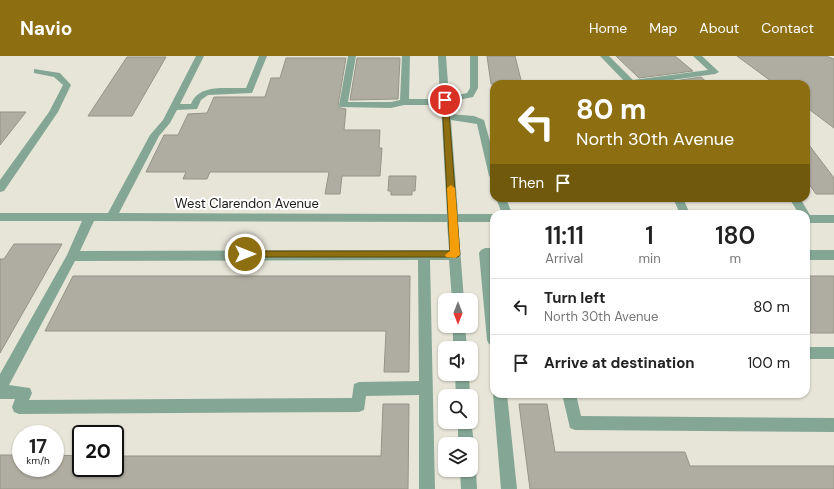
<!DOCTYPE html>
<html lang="en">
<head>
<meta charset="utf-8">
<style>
	body { margin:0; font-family:"DM Sans",sans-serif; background:#f2f2f2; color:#222; height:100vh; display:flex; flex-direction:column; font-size:15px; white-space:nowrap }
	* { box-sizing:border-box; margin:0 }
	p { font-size:13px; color:#767676 }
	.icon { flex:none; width:22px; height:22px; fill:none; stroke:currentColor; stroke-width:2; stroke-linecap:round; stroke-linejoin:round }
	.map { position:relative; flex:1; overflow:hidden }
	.side { position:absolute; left:490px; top:154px; width:320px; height:188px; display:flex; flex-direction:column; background:#fff; border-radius:12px; box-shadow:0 1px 3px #0004 }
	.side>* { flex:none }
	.hud { position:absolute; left:490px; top:24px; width:320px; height:122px; border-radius:12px; box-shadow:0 1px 3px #0004; background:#8d6e11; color:#fff; overflow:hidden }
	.needle { width:26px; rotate:180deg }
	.fabs { position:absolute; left:438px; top:237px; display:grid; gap:8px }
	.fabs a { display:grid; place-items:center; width:40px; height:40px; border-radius:8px; background:#fff; box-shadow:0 1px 3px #0004; font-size:20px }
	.speed { position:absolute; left:12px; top:369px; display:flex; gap:8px; font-size:20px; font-weight:700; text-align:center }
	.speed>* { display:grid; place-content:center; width:52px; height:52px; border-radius:50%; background:#fff; box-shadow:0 1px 3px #0004; line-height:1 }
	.speed small { font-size:10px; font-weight:400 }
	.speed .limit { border:2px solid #111; border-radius:6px; background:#fff; color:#111 }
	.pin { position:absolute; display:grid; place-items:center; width:34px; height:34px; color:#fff; margin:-17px; border:2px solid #fff; border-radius:50%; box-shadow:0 1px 4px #0007 }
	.me { position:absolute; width:44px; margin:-22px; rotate:90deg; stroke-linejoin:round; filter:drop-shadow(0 0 3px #0008) }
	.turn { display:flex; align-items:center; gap:14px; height:84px; padding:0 20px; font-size:18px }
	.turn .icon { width:52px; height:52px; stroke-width:2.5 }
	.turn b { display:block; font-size:28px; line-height:34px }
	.then { display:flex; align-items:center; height:38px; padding:0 20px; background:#0003; gap:8px; font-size:15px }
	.eta { display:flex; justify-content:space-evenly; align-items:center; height:68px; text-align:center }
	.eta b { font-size:24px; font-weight:600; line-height:28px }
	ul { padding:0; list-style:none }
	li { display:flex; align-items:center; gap:12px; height:56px; padding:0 20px; border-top:1px solid #e0e0e0 }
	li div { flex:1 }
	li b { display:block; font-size:15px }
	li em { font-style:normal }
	header { display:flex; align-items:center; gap:24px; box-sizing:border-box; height:56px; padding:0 20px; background:#8d6e11; color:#fff }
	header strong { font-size:19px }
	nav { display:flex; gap:22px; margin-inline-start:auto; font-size:14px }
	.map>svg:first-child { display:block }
	.building { fill:#afada1; stroke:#969387 }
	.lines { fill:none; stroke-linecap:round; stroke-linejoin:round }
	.minor { fill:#84a795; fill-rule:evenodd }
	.route { fill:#8d6e11; stroke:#5c480b }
	.slow { fill:#f59e0b }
	.labels { text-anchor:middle; stroke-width:4; stroke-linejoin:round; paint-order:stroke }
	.street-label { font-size:13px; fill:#191814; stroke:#fff }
</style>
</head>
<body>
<header>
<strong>Navio</strong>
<nav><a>Home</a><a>Map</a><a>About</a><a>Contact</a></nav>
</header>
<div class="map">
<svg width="834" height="433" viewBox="0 0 834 433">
	<rect width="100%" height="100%" fill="#e7e5d8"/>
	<!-- building -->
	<g class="building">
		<polygon points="487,0 515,0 522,28 491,28"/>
		<polygon points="616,0 675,0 693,15 639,22"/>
		<polygon points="737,0 826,0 834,3 834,72 806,51 806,28 775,28"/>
		<polygon points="127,1 166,1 132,60 88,60"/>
		<polygon points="286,2 346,2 338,49 340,52 346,53 344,74 380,74 379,92 382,92 380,120 342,120 340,138 325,138 329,116 210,116 207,123 183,123 186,116 146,116 164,79 178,79 188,58 207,57 214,41 265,41 271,22 280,22"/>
		<polygon points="357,2 400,2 398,43 350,44"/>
		<polygon points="701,21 709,28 654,28"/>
		<polygon points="0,56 26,56 0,89"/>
		<polygon points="806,85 834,122 834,138 816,138 806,124"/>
		<polygon points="389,120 416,120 415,135 412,135 412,139 391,139 391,135 388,135"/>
		<polygon points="14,188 62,188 0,297 0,203 4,203"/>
		<polygon points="73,220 410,220 409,316 384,316 386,275 45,275"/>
		<rect x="806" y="220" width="28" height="57"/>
		<polygon points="383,348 409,348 408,433 0,433 0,399 21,399 21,412 55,412 55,399 81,400 81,412 115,412 115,400 381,400"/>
		<polygon points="519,348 547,348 555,396 685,396 690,410 834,410 834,433 530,433"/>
	</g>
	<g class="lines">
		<!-- minor -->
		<g class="minor">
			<path d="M196,0H204L180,48H191C199,27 227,33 246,32L259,0H267L252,37L208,39L201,44L197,53L177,54L170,67L159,80L119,157L447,158L441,49H404L391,52L340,51L339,49L348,0H356L348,46H391L400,44L402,0H410L409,43H440L438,0H446L449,41L467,37L470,32V0H478V32L473,41L449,46L450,58L474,60L484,64L494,100V124L489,120L477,68L451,64L458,158H494V166H458L464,244H452L449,204H430L435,433H419V339L366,340L364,354L359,356L19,358L14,356L12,351L15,343H0V318L67,199L82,165H0V157H108L150,79L163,64ZM94,165L447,166L449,194L80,195ZM418,204L419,325L359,326L354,328L352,342L29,344L32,337L30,332L9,329L75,205Z"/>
			<polygon points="600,0 609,0 633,24 708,14 693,0 702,0 719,16 715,18 643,28 627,28"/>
			<polygon points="34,13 60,17 71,29 58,56 4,135 0,136 0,124 49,56 63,29 54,21 34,17"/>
			<polygon points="496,142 506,142 512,158 502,158"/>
			<polygon points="673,142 683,142 690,158 680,158"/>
			<polygon points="789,142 800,142 810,159 834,159 834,167 806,167 806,158 799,158"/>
			<polygon points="485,192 494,192 494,202 491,202 494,225 494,290 489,288 487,284 479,197 481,194"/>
			<rect x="806" y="194" width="28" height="10"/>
			<polygon points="453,270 465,270 467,292 453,292"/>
			<rect x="806" y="291" width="28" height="12"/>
			<polygon points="455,318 469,318 470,340 456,340"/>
			<polygon points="494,335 494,338 507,338 517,433 501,433 493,338"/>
			<polygon points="562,338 576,338 581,360 834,362 834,376 575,374 570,372"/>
			<polygon points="471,363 474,388 471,394 471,388 458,388 458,366 471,366"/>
			<polygon points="471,407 474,408 476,414 477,433 461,433 460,414 471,414"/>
		</g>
	</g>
	<!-- route -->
	<polygon class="route" points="445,42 448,44 460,199 458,201 242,201 242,196 245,195 450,195 442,44"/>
	<!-- slow -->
	<polygon class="slow" points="451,129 455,132 460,199 455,202 446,201 445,199 450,195 447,132"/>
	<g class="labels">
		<!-- street labels -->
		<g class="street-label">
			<text x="247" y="152">West Clarendon Avenue</text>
		</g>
	</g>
</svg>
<div class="fabs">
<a><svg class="needle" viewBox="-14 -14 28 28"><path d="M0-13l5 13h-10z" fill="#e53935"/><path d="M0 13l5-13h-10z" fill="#767676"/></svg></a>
<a><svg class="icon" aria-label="sound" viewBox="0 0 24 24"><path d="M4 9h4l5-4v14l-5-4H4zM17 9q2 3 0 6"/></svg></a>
<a><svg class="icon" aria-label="search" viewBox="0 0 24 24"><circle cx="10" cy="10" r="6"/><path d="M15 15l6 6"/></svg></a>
<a><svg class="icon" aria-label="layers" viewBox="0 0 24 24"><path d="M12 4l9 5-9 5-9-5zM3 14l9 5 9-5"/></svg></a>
</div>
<div class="speed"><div>17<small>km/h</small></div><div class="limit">20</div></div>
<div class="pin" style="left:445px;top:44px;background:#d93025"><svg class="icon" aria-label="arrive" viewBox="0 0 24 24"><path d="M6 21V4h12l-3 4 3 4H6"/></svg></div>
<svg class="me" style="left:245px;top:198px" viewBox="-20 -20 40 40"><circle r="17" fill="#8d6e11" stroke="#fff" stroke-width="3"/><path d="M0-11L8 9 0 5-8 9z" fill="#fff"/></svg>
<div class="hud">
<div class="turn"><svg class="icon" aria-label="left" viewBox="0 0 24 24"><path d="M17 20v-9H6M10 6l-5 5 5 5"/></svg><div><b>80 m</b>North 30th Avenue</div></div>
<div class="then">Then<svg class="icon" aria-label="arrive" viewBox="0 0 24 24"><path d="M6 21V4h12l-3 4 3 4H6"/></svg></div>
</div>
<section class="side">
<div class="eta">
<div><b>11:11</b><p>Arrival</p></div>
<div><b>1</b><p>min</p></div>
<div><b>180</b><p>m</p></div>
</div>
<ul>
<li><svg class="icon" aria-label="left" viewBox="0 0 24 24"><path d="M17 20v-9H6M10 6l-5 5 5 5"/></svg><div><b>Turn left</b><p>North 30th Avenue</p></div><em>80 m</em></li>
<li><svg class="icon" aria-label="arrive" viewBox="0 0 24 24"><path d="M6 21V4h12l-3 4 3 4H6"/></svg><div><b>Arrive at destination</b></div><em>100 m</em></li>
</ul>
</section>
</div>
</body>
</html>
